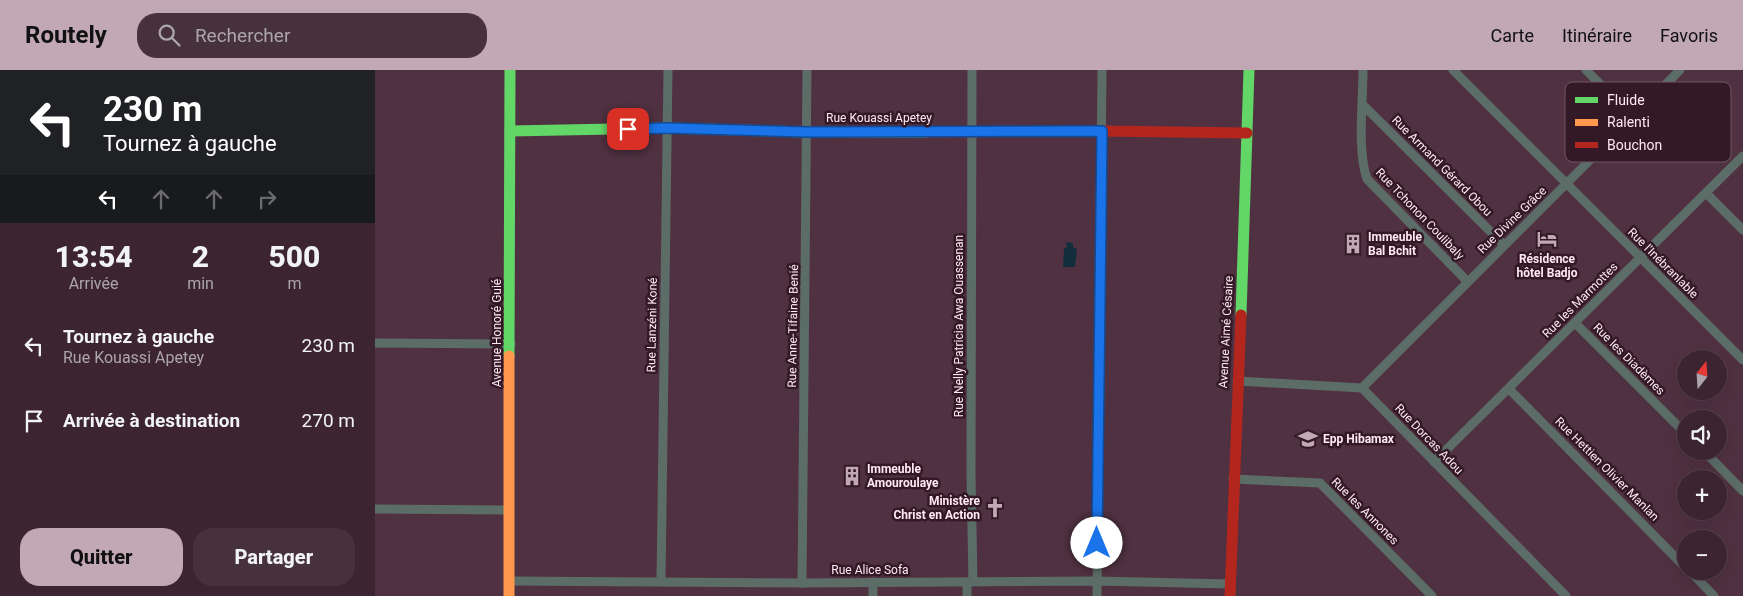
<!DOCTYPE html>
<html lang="fr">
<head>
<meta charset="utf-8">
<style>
	body { margin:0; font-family:Roboto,sans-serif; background:#47313d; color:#f1f3f6; height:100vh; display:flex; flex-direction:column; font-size:19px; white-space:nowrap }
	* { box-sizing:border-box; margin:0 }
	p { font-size:16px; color:#aca5ab }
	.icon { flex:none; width:28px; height:28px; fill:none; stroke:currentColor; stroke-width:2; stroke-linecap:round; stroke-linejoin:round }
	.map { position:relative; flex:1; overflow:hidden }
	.sheet { display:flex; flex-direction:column; background:#3c2531; width:375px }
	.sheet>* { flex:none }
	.guide { background:#202124; color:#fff; overflow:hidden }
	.needle { width:32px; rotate:17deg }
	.controls { position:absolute; left:1302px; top:280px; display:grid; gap:10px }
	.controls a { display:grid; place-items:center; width:50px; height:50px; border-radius:50%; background:#3c2531; box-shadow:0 5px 20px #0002,0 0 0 1px #55424d; font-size:25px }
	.pin { position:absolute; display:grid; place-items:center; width:42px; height:42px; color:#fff; margin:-21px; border-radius:10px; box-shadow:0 2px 8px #0006 }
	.me { position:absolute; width:55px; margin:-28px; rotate:0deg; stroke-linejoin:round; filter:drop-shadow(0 0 4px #0008) }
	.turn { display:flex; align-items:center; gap:18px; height:105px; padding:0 20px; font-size:22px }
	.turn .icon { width:65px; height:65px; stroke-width:2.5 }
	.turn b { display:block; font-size:35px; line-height:42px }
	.lanes { display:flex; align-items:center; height:48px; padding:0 20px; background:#0003; justify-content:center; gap:25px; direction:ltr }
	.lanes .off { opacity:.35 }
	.eta { display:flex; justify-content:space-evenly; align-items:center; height:85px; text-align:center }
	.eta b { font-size:30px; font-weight:800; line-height:35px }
	.cta { display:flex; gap:10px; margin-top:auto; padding:10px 20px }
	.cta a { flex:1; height:58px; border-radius:20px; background:#c2a8b4; color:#111; font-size:20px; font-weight:800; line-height:58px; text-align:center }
	.cta a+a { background:#47313d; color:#f1f3f6 }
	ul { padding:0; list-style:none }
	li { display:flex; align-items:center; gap:15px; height:75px; padding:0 20px }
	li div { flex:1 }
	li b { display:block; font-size:19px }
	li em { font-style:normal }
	header { display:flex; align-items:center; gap:30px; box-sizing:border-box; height:70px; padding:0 25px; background:#c2a8b4; color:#111 }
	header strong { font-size:24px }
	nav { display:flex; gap:28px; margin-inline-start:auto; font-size:18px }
	.search { width:350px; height:45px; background:#47313d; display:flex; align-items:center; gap:12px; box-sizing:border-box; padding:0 18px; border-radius:20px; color:#aca5ab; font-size:19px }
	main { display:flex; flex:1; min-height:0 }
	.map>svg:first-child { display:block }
	.water { fill:#122d3c }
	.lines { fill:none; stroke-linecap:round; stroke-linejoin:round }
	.street { stroke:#5c6c67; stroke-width:9 }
	.fast { stroke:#63d668; stroke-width:11 }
	.slow { stroke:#ff974d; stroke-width:11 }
	.jam { stroke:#b3261e; stroke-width:11 }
	.route-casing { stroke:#114b97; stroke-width:12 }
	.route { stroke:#1a73e8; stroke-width:9 }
	.labels { text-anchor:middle; stroke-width:5; stroke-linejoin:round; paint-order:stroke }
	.street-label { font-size:12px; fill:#ffe8f2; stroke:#331926 }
	.poi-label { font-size:12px; font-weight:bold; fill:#ffe8f2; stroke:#331926; text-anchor:start }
	.key { fill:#331926; stroke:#705763; stroke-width:1 }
	.key-label { font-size:14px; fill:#ffe8f2 }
</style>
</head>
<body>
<header>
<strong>Routely</strong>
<div class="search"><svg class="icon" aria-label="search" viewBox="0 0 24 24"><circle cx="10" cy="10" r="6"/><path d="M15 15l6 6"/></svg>Rechercher</div>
<nav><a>Carte</a><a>Itinéraire</a><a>Favoris</a></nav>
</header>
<main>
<section class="sheet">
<div class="guide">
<div class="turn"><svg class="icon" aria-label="left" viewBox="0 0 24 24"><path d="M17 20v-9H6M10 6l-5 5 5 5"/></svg><div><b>230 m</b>Tournez à gauche</div></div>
<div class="lanes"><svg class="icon" aria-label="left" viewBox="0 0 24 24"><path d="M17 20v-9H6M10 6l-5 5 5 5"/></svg><svg class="icon off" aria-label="ahead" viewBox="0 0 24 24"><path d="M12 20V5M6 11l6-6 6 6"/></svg><svg class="icon off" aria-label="ahead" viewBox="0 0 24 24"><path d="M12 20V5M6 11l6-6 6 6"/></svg><svg class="icon off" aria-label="right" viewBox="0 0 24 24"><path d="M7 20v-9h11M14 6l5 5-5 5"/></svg></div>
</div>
<div class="eta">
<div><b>13:54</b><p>Arrivée</p></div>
<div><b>2</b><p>min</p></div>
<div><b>500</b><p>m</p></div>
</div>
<ul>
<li><svg class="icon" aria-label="left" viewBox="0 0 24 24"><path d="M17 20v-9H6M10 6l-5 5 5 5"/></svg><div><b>Tournez à gauche</b><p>Rue Kouassi Apetey</p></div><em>230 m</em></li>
<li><svg class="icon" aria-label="arrive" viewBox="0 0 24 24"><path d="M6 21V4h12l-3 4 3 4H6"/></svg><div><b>Arrivée à destination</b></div><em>270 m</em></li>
</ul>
<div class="cta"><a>Quitter</a><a>Partager</a></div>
</section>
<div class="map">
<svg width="1368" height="526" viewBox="0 0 1368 526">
	<rect width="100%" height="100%" fill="#503141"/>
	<!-- water -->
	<polygon class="water" points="691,172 698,173 698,177 702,179 700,197 688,197 689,179 692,177"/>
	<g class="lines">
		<!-- street -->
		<g class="street">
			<polyline points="597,0 596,404 598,512"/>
			<path d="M988,0C988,32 982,81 992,109L1092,211"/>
			<polyline points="1078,0 1368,290"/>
			<polyline points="1211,0 1258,47"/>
			<polyline points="988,35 1129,175"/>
			<polyline points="1331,123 1368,160"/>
			<polyline points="1200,253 1311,364"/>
			<polyline points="0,273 136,274"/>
			<polyline points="862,311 987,318 1191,526"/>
			<polyline points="987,318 1305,0"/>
			<polyline points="1134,319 1311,498"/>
			<polyline points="1329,381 1368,421"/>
			<polyline points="1059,392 1368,86"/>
			<polyline points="858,409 945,413 1057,526"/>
			<polyline points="0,439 134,440"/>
			<polyline points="1315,501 1339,526"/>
			<polyline points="134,511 427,513 722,511 855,514"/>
			<polyline points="286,511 293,0"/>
			<polyline points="498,512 498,526"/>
			<polyline points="592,512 592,526"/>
			<polyline points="427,513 432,0"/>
			<polyline points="722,526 727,0"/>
		</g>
		<!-- fast -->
		<g class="fast">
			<polyline points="135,61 292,58 432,62 552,62"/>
			<polyline points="866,245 874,0"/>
			<polyline points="134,286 135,0"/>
		</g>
		<!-- slow -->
		<polyline class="slow" points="134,526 134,286"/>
		<!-- jam -->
		<g class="jam">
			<polyline points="552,62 727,61 872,63"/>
			<polyline points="855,526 866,245"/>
		</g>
	</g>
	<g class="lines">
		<defs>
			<polyline id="route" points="253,59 292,58 432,62 727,61 722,473"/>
		</defs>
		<!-- route casing -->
		<use href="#route" class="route-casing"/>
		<!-- route -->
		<use href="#route" class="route"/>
	</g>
	<!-- icons -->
	<defs>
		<symbol id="hotel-bare" viewBox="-9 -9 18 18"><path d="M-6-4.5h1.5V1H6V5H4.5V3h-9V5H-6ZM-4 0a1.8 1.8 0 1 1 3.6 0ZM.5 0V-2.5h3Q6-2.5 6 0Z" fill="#c2a8b4" stroke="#331926" stroke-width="2.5" paint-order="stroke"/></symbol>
		<symbol id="building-bare" viewBox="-9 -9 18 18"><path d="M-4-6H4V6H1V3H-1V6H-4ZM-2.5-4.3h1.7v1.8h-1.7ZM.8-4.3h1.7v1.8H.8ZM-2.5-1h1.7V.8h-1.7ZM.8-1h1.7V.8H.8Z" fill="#c2a8b4" stroke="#331926" stroke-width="2.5" paint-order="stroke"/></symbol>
		<symbol id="school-bare" viewBox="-9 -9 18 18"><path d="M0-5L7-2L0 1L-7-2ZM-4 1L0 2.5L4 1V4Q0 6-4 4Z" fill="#c2a8b4" stroke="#331926" stroke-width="2.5" paint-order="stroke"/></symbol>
		<symbol id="church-bare" viewBox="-9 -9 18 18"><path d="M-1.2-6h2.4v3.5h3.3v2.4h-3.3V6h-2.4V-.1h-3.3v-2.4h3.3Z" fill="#c2a8b4" stroke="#331926" stroke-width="2.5" paint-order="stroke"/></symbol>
	</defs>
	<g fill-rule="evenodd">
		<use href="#hotel-bare" x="1158" y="155" width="28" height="28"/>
		<use href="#building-bare" x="964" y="160" width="28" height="28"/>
		<use href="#school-bare" x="919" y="355" width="28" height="28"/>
		<use href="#building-bare" x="463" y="392" width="28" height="28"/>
		<use href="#church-bare" x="606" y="424" width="28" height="28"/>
	</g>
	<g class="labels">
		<!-- street labels -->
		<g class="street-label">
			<text x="504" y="52">Rue Kouassi Apetey</text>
			<text transform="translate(1067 96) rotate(45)" y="4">Rue Armand Gérard Obou</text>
			<text transform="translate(1045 144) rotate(46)" y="4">Rue Tchonon Coulibaly</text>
			<text transform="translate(1137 150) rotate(-44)" y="4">Rue Divine Grâce</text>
			<text transform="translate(1288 193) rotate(45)" y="4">Rue l'Inébranlable</text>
			<text transform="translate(1205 230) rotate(-45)" y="4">Rue les Marmottes</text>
			<text transform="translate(277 255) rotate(-89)" y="4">Rue Lanzéni Koné</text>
			<text transform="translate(418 256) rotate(-89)" y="4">Rue Anne-Tifaine Benié</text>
			<text transform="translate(584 256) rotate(-90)" y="4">Rue Nelly Patricia Awa Ouassenan</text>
			<text transform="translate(851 262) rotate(-87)" y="4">Avenue Aimé Césaire</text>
			<text transform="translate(122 263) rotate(-90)" y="4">Avenue Honoré Guié</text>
			<text transform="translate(1254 289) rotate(45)" y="4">Rue les Diadèmes</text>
			<text transform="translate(1054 369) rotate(46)" y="4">Rue Dorcas Adou</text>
			<text transform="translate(1232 399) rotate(45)" y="4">Rue Hettien Olivier Manlan</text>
			<text transform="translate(990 441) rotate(45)" y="4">Rue les Annones</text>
			<text x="495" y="504">Rue Alice Sofa</text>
		</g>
		<!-- poi labels -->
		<g class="poi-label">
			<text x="993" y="171">Immeuble<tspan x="993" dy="14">Bal Bchit</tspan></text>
			<text x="1172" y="193" text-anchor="middle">Résidence<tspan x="1172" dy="14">hôtel Badjo</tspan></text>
			<text x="948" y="373">Epp Hibamax</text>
			<text x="492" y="403">Immeuble<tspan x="492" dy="14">Amouroulaye</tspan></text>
			<text x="605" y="435" text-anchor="end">Ministère<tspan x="605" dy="14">Christ en Action</tspan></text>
		</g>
	</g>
	<!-- legend -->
	<rect x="1190" y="12" width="166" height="80" rx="8" class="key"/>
	<rect x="1200" y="27" width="23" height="6" fill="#63d668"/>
	<rect x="1200" y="49" width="23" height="7" fill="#ff974d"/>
	<rect x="1200" y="72" width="23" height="6" fill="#b3261e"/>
	<g class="key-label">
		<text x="1232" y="35">Fluide</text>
		<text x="1232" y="57">Ralenti</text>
		<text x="1232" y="80">Bouchon</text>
	</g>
</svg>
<div class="controls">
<a><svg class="needle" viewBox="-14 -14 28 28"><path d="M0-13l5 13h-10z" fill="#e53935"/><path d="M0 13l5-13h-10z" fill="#aca5ab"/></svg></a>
<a><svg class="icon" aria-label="sound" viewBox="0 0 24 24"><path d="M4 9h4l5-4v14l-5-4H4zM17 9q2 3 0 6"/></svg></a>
<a>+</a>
<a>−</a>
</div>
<div class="pin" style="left:253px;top:59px;background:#d93025"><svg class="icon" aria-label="arrive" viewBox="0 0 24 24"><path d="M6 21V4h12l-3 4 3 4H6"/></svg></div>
<svg class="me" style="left:722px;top:473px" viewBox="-20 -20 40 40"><circle r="19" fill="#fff"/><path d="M0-13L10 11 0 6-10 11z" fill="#1a73e8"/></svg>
</div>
</main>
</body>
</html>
